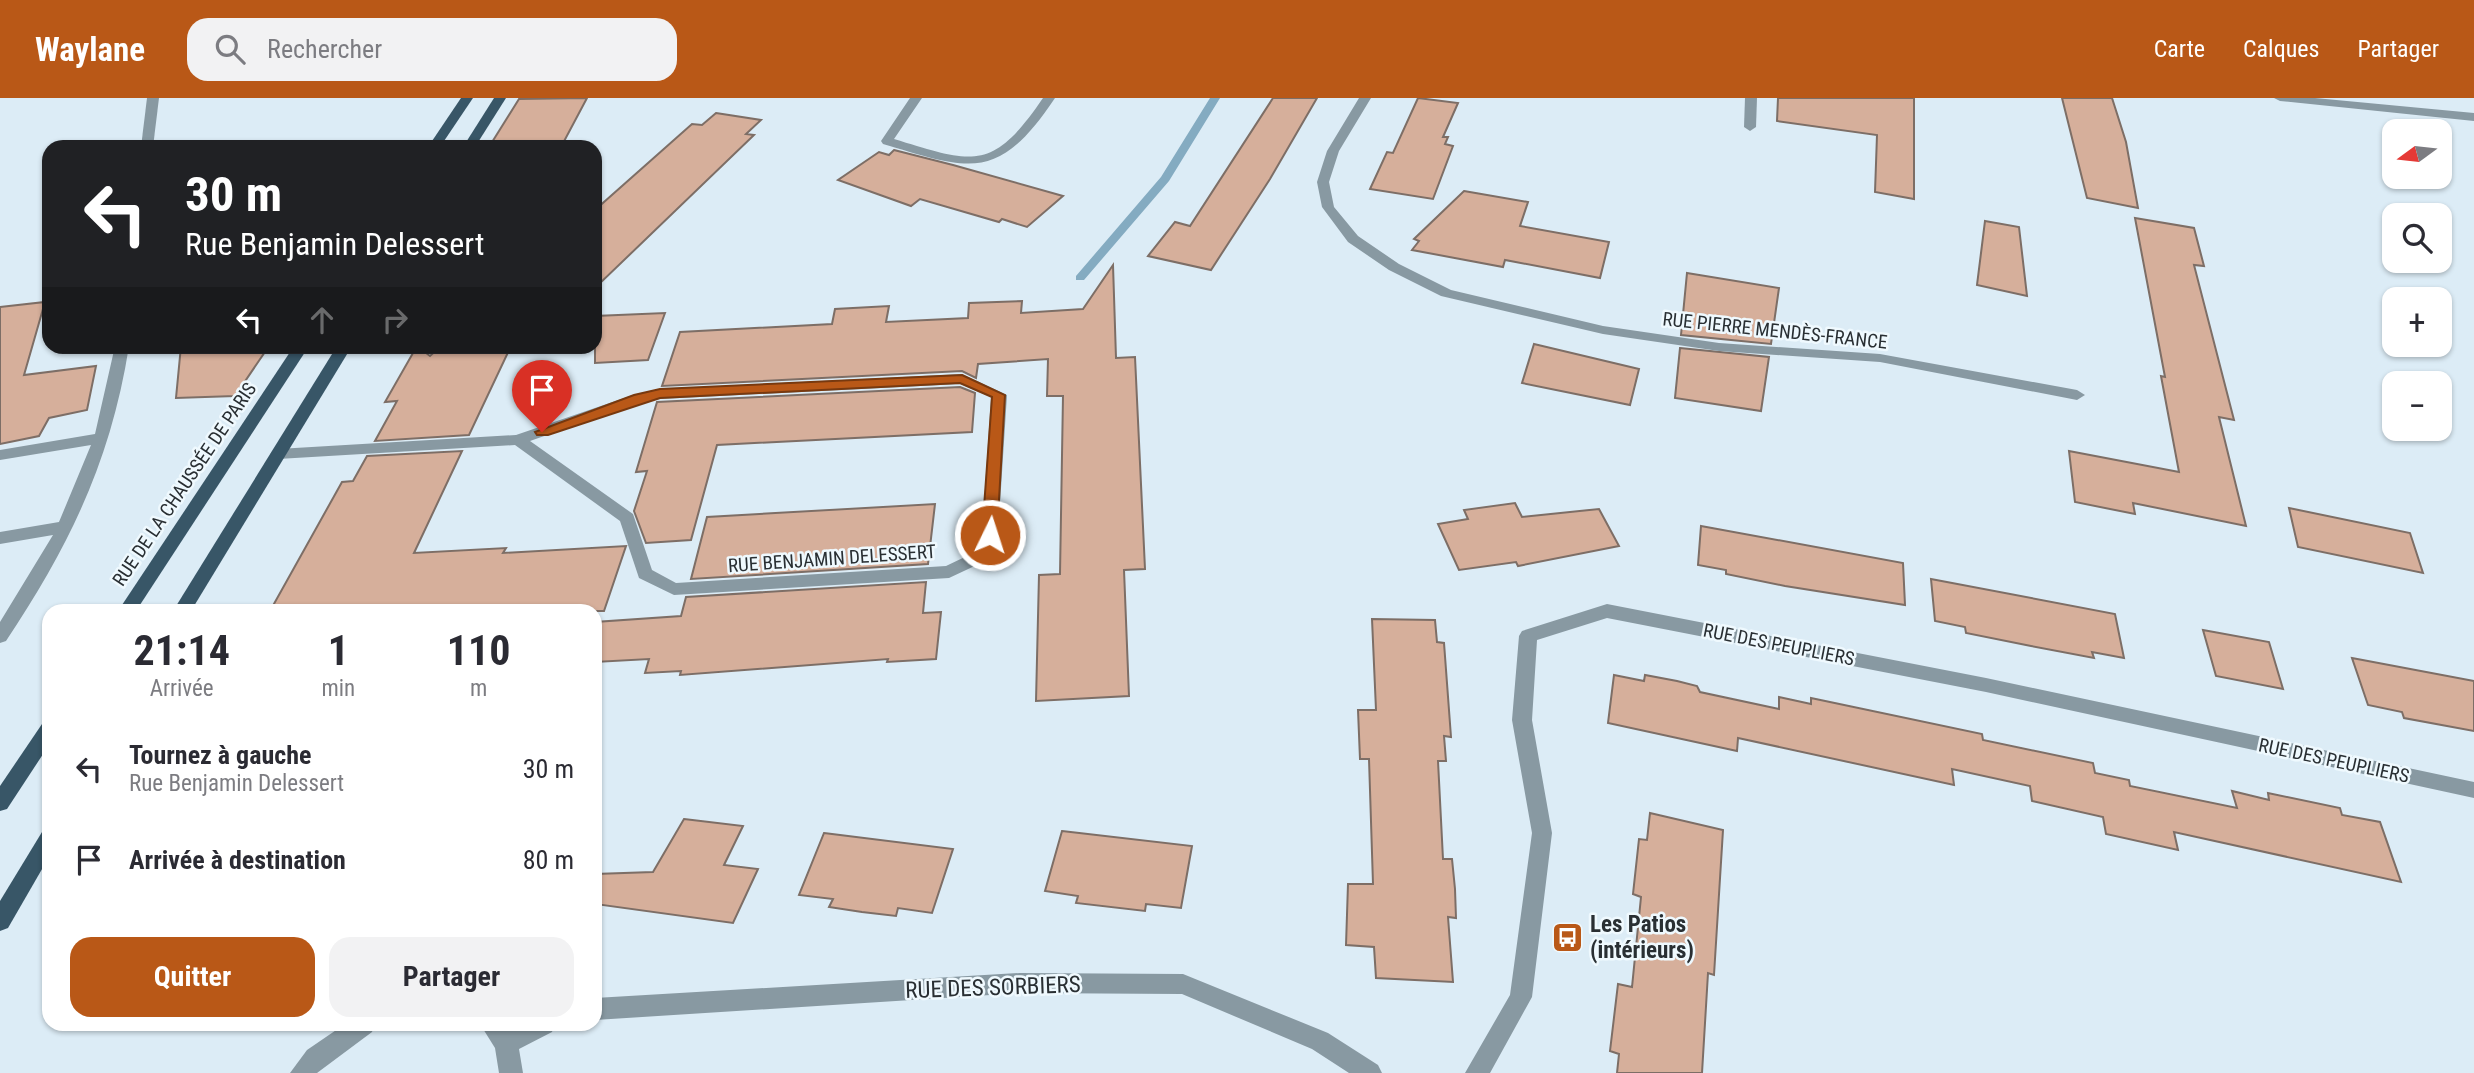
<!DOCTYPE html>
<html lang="fr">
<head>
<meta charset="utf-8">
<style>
	body { margin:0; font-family:"Roboto Condensed",sans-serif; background:#f2f2f3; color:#2b2b33; height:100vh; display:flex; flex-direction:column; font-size:26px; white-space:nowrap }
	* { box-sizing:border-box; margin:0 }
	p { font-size:23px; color:#7c7c81 }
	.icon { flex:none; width:38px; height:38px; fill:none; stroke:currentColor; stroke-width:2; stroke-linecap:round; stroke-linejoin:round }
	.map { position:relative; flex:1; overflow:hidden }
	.panel { position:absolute; left:42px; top:506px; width:560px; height:427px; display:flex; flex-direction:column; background:#fff; border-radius:21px; box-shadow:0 2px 5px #0004 }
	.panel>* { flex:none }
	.top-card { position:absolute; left:42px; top:42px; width:560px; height:214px; border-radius:21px; box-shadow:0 2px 5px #0004; background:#202124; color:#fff; overflow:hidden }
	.needle { width:46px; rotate:255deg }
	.fabs { position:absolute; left:2382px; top:21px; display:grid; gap:14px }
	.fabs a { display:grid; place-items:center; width:70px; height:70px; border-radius:14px; background:#fff; box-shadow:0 2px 5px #0004; font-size:35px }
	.pin { position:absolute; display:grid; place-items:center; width:60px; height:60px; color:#fff; margin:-72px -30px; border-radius:50% 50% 50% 0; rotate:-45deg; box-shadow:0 0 7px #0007 }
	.pin .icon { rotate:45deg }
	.me { position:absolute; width:77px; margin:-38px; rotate:4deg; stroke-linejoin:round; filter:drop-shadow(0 0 5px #0008) }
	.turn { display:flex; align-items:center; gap:24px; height:147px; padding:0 28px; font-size:32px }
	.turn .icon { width:91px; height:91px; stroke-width:2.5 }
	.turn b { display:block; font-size:49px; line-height:60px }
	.lanes { display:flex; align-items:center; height:66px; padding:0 28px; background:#0003; justify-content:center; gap:35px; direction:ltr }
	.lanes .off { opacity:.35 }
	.eta { display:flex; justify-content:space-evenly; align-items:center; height:119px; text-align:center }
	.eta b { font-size:42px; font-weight:700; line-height:49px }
	.action { display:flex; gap:14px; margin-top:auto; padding:14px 28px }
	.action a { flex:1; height:80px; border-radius:21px; background:#b95817; color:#fff; font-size:28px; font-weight:700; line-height:80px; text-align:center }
	.action a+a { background:#f2f2f3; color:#2b2b33 }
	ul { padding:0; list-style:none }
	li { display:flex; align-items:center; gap:21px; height:91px; padding:0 28px }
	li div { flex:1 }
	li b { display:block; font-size:26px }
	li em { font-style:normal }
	header { display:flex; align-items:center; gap:42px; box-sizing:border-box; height:98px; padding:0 35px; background:#b95817; color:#fff }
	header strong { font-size:33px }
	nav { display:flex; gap:38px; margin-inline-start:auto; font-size:24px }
	.search { width:490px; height:63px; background:#f2f2f3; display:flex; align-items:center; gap:18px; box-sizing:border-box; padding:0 24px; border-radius:21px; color:#7c7c81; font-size:26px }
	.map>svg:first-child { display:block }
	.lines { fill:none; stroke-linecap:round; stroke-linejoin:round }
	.stream { fill:#84abc1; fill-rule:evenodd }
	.building { fill:#d6af9b; stroke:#7d6e66; stroke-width:2 }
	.minor { fill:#8899a2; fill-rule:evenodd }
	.major { fill:#385667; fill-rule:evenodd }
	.route { fill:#b95817; stroke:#78390f; stroke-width:2 }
	.labels { text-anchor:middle; stroke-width:5; stroke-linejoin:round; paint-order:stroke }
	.street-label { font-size:19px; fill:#292f33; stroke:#eff9fe }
	.near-poi-label { font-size:23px; font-weight:bold; fill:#292f33; stroke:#eff9fe; text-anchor:start }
	.near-street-label { font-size:23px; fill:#292f33; stroke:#eff9fe }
</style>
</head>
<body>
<header>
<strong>Waylane</strong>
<div class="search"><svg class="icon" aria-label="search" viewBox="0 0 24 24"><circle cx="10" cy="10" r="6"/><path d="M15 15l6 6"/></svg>Rechercher</div>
<nav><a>Carte</a><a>Calques</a><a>Partager</a></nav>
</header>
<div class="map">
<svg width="2474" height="975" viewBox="0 0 2474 975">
	<rect width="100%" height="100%" fill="#dcecf6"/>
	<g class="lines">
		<!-- stream -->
		<polygon class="stream" points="1210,0 1220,0 1169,83 1084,182 1076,182 1076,178 1161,79"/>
	</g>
	<!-- building -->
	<g class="building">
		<polygon points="587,0 561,49 489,49 519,1"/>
		<polygon points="1273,0 1317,0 1270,81 1211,172 1148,158 1175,124 1190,128"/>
		<polygon points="1418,0 1458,5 1443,39 1448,39 1445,46 1453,48 1433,101 1370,91 1387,54 1393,55"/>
		<polygon points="1778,0 1914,0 1914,101 1875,94 1877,37 1777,23"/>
		<polygon points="2062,0 2112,0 2126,44 2138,110 2087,100"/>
		<polygon points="716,15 761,22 746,36 754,37 595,190 595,112 692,26 702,27"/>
		<polygon points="894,52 953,67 1063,98 1027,129 1002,121 999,124 920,101 911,108 838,82 879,54 889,57"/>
		<polygon points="1464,93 1528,104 1520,128 1609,144 1600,180 1505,162 1503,169 1412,152 1419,143 1414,141"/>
		<polygon points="2135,120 2194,130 2204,168 2194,167 2234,322 2219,319 2246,428 2133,405 2135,416 2075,404 2069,353 2179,374 2161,278 2165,279"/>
		<polygon points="1985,123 2019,129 2027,198 1977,187"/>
		<polygon points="1113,167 1116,260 1135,259 1145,471 1124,472 1129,598 1036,603 1039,477 1060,476 1063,298 1047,298 1048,261 978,266 976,280 962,273 662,288 680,234 832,226 835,211 889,208 886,224 968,220 969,205 1022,203 1021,215 1083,211"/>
		<polygon points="1687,175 1779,190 1771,246 1681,237"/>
		<polygon points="45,204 24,277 96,268 87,312 49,320 39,338 0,346 0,209"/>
		<polygon points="665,215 648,262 595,265 595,218"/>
		<polygon points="1534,246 1639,271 1630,307 1522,285"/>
		<polygon points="181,248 269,248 235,298 176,300"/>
		<polygon points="417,248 430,258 441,248 511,248 469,337 375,343 397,303 385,304"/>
		<polygon points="1680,250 1769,259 1761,313 1675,300"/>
		<polygon points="960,289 975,295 972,334 717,347 691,442 646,445 634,413 647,373 636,374 657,304"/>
		<polygon points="462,353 414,455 506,450 503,455 626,448 604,513 270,513 342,384 353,383 367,358"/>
		<polygon points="1515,405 1522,419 1599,411 1619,448 1518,468 1516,464 1459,472 1438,426 1468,421 1464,412"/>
		<polygon points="935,406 928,466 691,481 707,419"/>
		<polygon points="2289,410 2410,435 2423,475 2298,449"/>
		<polygon points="1701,428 1903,465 1905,507 1785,488 1726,476 1726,472 1698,467"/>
		<polygon points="1931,481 2115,516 2124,560 2092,554 2094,560 2031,548 1966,535 1965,529 1935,523"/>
		<polygon points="926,484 923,515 941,514 936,561 887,564 888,561 680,577 681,573 645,575 649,561 595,564 595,524 681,518 686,499"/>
		<polygon points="1372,521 1435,522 1437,544 1444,545 1451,639 1444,638 1446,663 1438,663 1443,761 1452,761 1455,791 1456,820 1448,819 1453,884 1376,880 1374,849 1346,847 1348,786 1373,786 1369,661 1360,661 1358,612 1376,612"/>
		<polygon points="2203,532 2269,544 2283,591 2216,578"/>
		<polygon points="2352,560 2474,583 2474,633 2404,620 2402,614 2368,607"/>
		<polygon points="1614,577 1644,583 1645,577 1677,583 1697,588 1700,594 1779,611 1779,599 1811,606 1811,600 1982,636 1983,642 2093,665 2095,675 2129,682 2130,688 2237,710 2232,693 2269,702 2268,695 2340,710 2342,717 2380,724 2401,784 2174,734 2178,752 2106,736 2103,719 2032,703 2030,688 1952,671 1954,687 1738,640 1737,653 1608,625"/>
		<polygon points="1650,715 1723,732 1714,877 1708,875 1702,975 1617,975 1619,956 1610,953 1618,886 1632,889 1641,799 1633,796 1639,741 1647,742"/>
		<polygon points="684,721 743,728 724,767 758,771 733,825 595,806 595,776 653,774"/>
		<polygon points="1062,733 1192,748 1181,810 1146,806 1145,813 1076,805 1078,798 1045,793"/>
		<polygon points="824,735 953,751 932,815 898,810 896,818 862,814 829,809 833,801 799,797"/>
	</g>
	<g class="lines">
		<!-- minor -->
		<g class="minor">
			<polygon points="147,0 159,0 153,49 141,49"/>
			<path d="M910,0H922L894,41C973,65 992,75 1043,0H1055C998,85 971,72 883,46L881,43Z"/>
			<polygon points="1359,0 1371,0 1339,53 1329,84 1334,109 1358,138 1399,166 1451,192 1603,228 1719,245 1880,256 2077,292 2085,297 2077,302 1880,264 1719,253 1603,236 1441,198 1389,172 1348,144 1322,109 1317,84 1327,53"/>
			<polygon points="1745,0 1757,0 1756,29 1750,33 1744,29"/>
			<polygon points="2274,0 2315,0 2474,15 2474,23 2280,3"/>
			<path d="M115,248H129C111,362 70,447 6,543L0,545V524L53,437L0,446V434L59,424L91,347L0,362V352L95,336Z"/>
			<path d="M962,276L1007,297L998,437L981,465L949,480L674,497L639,480L620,423L515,347L278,361L270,356L278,351L516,337L633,297L660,291ZM960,286L991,299L982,437L969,457L946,468L676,485L652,472L633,416L530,343L641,304L660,301Z"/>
			<polygon points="1607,506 1986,580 2474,684 2474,700 1986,594 1607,520 1537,542 1532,622 1552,735 1532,899 1490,975 1465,975 1510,897 1532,735 1512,622 1519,538 1522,533"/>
			<polygon points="1020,875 1183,876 1328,935 1378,967 1382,975 1349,975 1312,951 1182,896 1020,895 595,922 595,900"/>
			<polygon points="345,926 375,926 372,934 317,975 290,975 307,952"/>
			<polygon points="480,926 505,926 510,932 522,926 555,926 552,934 519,951 523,975 499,975 495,950"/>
		</g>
		<!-- major -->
		<g class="major">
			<polygon points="461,0 473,0 440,49 428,49"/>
			<polygon points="494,0 506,0 475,49 463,49"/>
			<polygon points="294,248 309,248 136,513 118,513"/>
			<polygon points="337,248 352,248 191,513 173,513"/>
			<polygon points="49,623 49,647 7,711 0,713 0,688 42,626"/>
			<polygon points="49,731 49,759 8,830 0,833 0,803 42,734"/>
		</g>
	</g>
	<!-- route -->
	<polygon class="route" points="962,277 1005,297 997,437 990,442 982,437 992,299 960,285 660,300 548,337 537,337 535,334 634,297 660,291"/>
	<!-- icons -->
	<defs>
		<symbol id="bus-square" viewBox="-11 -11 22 22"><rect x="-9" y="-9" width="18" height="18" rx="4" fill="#b95817" stroke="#eff9fe"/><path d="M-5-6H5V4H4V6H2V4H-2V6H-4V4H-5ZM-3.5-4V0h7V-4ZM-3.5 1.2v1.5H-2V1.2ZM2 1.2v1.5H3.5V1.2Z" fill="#fff"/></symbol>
	</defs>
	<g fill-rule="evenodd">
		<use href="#bus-square" x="1550" y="822" width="35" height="35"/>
	</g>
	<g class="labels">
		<!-- street labels -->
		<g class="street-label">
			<text transform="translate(1775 232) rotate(6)" y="7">RUE PIERRE MENDÈS-FRANCE</text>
			<text transform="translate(184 386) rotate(-56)" y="7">RUE DE LA CHAUSSÉE DE PARIS</text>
			<text transform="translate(832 460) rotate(-4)" y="7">RUE BENJAMIN DELESSERT</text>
			<text transform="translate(1779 546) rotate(11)" y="7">RUE DES PEUPLIERS</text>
			<text transform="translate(2334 662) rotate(12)" y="7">RUE DES PEUPLIERS</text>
		</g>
		<!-- near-poi labels -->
		<g class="near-poi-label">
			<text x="1590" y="834">Les Patios<tspan x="1590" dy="26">(intérieurs)</tspan></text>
		</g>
		<!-- near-street labels -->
		<g class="near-street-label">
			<text transform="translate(993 889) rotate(-2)" y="8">RUE DES SORBIERS</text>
		</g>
	</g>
</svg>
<div class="fabs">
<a><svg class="needle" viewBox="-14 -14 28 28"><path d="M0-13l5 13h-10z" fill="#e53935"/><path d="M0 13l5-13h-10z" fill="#7c7c81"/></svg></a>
<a><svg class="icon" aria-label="search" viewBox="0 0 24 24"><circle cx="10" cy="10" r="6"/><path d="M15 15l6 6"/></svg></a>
<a>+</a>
<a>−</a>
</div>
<div class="pin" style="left:542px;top:334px;background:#d93025"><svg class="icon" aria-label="arrive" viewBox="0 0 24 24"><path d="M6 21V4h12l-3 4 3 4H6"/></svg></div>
<svg class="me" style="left:990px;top:437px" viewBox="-20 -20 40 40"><circle r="17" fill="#b95817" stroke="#fff" stroke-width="3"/><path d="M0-11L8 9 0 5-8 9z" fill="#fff"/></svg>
<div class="top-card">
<div class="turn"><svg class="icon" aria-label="left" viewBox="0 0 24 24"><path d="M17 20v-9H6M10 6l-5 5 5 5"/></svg><div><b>30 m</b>Rue Benjamin Delessert</div></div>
<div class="lanes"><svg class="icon" aria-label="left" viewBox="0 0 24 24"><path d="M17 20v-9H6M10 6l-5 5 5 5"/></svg><svg class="icon off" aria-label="ahead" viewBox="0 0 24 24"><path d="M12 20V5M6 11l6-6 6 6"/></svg><svg class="icon off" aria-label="right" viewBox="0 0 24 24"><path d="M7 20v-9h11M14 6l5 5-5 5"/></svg></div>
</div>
<section class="panel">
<div class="eta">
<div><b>21:14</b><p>Arrivée</p></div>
<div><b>1</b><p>min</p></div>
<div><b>110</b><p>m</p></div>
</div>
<ul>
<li><svg class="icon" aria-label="left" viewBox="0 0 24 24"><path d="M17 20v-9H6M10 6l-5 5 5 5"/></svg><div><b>Tournez à gauche</b><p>Rue Benjamin Delessert</p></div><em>30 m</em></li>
<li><svg class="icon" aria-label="arrive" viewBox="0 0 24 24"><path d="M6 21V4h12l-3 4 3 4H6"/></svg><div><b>Arrivée à destination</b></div><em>80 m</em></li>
</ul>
<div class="action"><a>Quitter</a><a>Partager</a></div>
</section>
</div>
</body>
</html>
